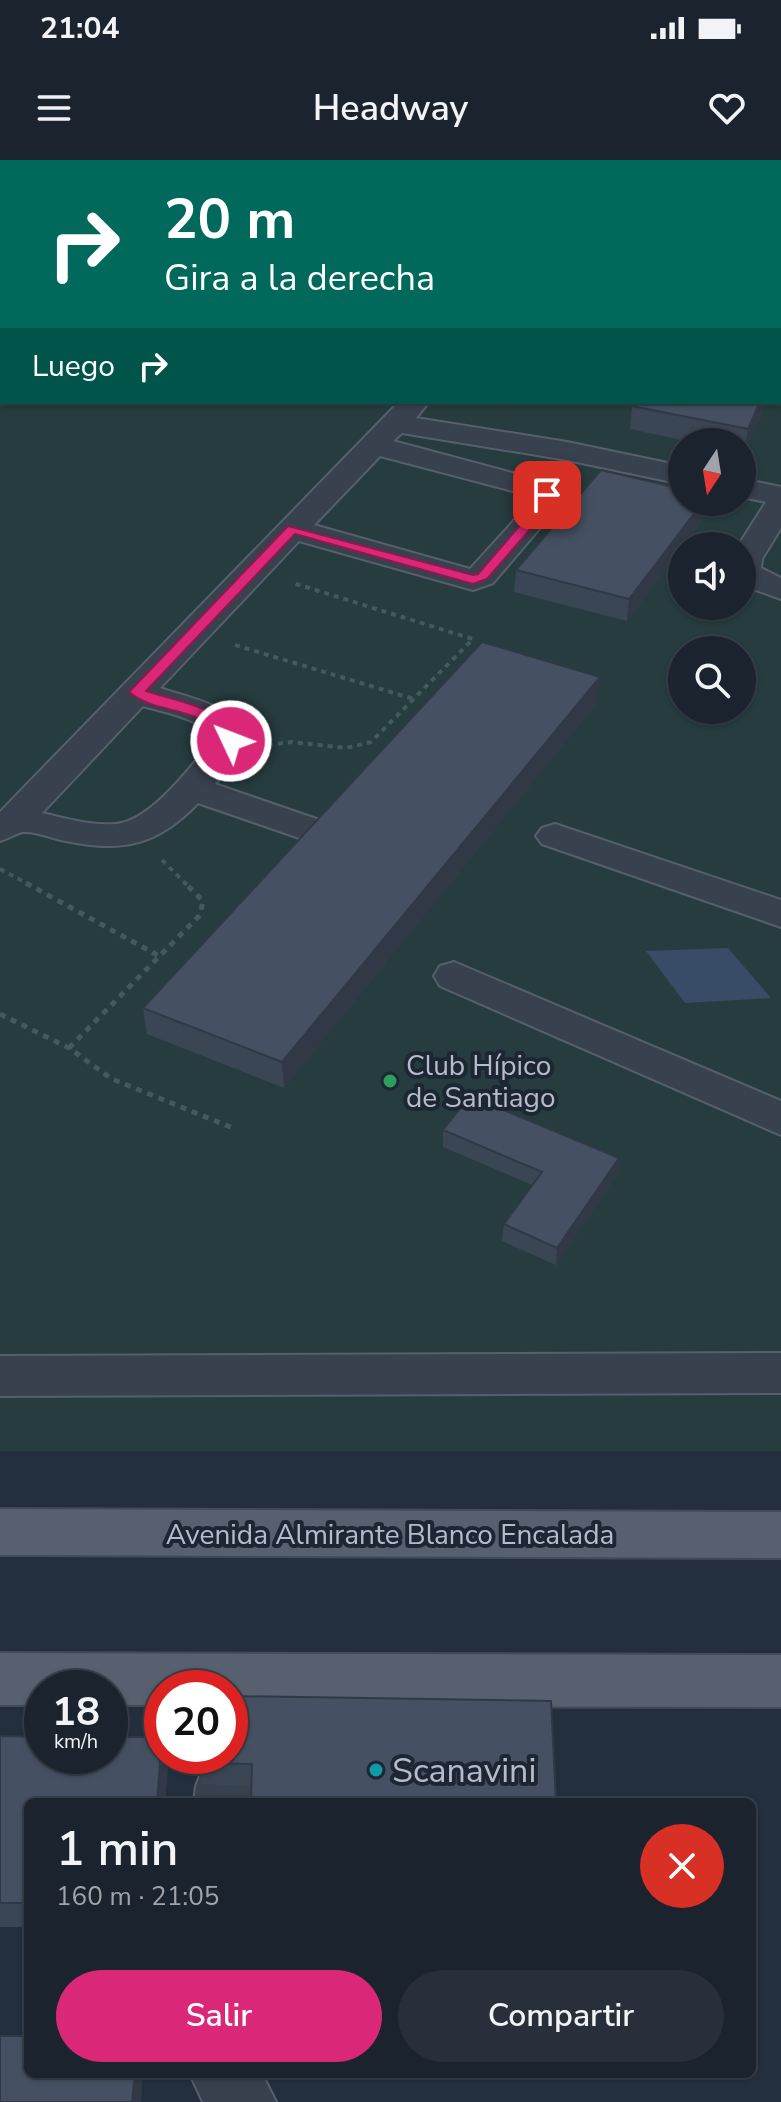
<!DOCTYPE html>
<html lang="es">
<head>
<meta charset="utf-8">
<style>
	body { margin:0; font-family:"Nunito Sans",sans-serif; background:#282f3a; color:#f1f3f6; height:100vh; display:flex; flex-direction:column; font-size:30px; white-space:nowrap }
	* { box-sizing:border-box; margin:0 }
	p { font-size:26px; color:#a0a4aa }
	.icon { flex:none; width:44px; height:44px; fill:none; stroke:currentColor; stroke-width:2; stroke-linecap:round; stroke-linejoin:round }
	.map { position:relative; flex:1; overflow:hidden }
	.drawer { position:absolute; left:24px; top:1638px; width:732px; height:280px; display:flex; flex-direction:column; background:#1b232e; border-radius:12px; box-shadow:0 2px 6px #0004,0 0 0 2px #39404a }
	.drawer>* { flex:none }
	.hud { position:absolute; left:0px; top:0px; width:782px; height:244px; box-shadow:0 2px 6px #0004,0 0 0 2px #39404a; background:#00695c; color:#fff; overflow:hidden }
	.needle { width:52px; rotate:192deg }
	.buttons { position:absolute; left:668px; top:268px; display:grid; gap:16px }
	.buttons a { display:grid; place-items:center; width:88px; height:88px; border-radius:50%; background:#1b232e; box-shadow:0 2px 6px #0004,0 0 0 2px #39404a; font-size:40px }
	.speed { position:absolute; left:24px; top:1510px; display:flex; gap:16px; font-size:40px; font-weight:700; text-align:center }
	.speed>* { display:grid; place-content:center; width:104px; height:104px; border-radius:50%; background:#1b232e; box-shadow:0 2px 6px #0004,0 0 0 2px #39404a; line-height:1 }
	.speed small { font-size:20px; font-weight:400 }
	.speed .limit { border:12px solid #d22; background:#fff; color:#111 }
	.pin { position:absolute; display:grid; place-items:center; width:68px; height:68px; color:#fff; margin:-34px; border-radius:16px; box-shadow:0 4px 12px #0006 }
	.me { position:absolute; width:88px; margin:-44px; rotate:313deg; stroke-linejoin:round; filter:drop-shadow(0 0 6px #0008) }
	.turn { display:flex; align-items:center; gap:28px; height:168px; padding:0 32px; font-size:36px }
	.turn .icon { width:104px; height:104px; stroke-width:2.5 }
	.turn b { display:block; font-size:56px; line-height:68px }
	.then { display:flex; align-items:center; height:76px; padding:0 32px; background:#0003; gap:16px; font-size:30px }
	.round { display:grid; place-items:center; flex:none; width:84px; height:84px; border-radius:42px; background:#282f3a }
	.summary { display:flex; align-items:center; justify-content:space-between; height:136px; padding:0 32px }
	h1 { font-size:48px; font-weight:600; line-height:60px }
	.cta { display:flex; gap:16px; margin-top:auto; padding:16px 32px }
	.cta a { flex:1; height:92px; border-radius:48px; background:#db2777; color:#fff; font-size:32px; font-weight:600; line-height:92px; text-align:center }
	.cta a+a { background:#282f3a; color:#f1f3f6 }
	.status { display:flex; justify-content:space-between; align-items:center; height:56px; padding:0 40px; background:#1b232e; direction:ltr }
	.status svg { height:22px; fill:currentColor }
	header { display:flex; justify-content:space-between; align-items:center; height:104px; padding:0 32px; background:#1b232e; font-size:36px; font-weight:600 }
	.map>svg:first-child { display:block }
	.green { fill:#263c3f; fill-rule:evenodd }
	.water { fill:#394c67 }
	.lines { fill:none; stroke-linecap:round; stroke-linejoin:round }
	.minor-casing { stroke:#565f6c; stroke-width:4 }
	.major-casing { stroke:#414a57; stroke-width:4 }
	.path-far1 { stroke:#44595c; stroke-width:4; stroke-dasharray:5 5; stroke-linecap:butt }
	.path { stroke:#44595c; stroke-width:5; stroke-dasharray:6 6; stroke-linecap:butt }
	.minor { fill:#38414e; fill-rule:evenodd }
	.major { fill:#56606e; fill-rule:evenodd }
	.wall { fill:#3b4654 }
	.shaded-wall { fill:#303945 }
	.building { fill:#455162; stroke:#303945; stroke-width:2 }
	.route { fill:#db2777; stroke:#8e194d; stroke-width:2 }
	.leisure-dot { fill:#2e9e5b; stroke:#1d2633; stroke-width:3 }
	.culture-dot { fill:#0f9aa8; stroke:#1d2633; stroke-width:3 }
	.labels { text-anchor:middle; stroke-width:8; stroke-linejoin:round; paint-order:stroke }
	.poi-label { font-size:28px; fill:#b4bcc9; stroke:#1d2633; text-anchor:start }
	.street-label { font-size:28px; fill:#b4bcc9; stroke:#1d2633 }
	.near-poi-label { font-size:34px; fill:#b4bcc9; stroke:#1d2633; text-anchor:start }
</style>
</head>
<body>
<div class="status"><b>21:04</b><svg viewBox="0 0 49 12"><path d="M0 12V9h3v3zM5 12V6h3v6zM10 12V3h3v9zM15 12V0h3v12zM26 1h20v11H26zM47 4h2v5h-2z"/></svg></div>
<header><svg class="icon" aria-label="menu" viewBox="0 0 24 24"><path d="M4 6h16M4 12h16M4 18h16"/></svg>Headway<svg class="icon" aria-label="heart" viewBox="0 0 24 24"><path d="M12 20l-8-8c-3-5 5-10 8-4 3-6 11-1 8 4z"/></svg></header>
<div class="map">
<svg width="781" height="1942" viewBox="0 0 781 1942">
	<rect width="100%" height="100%" fill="#242f3e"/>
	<!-- green -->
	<path class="green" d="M0,0H781V1291H0ZM2,2H780V242H2ZM682,282H742V342H682ZM682,386H742V446H682ZM682,490H742V550H682Z"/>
	<!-- water -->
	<polygon class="water" points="728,788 771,838 685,843 646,791"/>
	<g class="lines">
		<defs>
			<g id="minor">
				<polygon points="743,0 765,0 766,2 742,2"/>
				<rect x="780" y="30" width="1" height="14"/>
				<path d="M399,242H429L416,258L567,282L682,306V324L567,300L402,273L393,281L550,323L562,335V342L493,423L473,430L299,381L160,528C192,539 236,545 249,581L215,624L331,664L337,672L331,680L318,684L305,680L198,643C158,685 122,693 66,681C54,679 36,671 23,672C17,673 7,679 0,681V652ZM380,296L528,335L532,341L470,409L314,365ZM143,546C162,552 206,559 213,580C191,606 151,661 116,664C91,666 65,658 42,653Z"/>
				<polygon points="742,319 781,327 781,368 762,399 761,408 781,418 781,439 742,425 742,386 738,386 766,342 742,337"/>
				<polygon points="555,664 781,740 781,767 542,684 536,676 542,668"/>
				<polygon points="454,802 781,941 781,975 440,826 434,816 440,806"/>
				<polygon points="781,1193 781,1233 0,1236 0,1196"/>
				<polygon points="225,1598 246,1606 254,1626 252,1642 194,1642 196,1626 204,1606"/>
				<polygon points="190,1914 262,1914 276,1942 203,1942"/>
			</g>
			<g id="major">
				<polygon points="0,1349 781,1352 781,1398 0,1395"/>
				<polygon points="0,1493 781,1495 781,1547 230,1546 230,1528 162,1528 162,1545 110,1545 110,1528 42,1528 42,1545 0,1545"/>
			</g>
		</defs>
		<!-- minor casing -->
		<use href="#minor" class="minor-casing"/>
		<!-- major casing -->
		<use href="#major" class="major-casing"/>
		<!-- path-far1 -->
		<g class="path-far1">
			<polyline points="235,485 414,539"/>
			<polyline points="268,585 292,582 346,588 371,582 473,479 293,423"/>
			<polyline points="162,700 187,725"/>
			<polyline points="0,709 30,725"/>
		</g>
		<!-- path -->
		<g class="path">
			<polyline points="26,723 159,796"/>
			<polyline points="0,854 69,888 112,919 233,968"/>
			<polyline points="69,888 200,755 203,741 185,723"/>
		</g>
		<!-- minor -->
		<use href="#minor" class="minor"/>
		<!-- major -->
		<use href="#major" class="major"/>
	</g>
	<!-- wall -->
	<g class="wall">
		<polygon points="634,242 767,242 744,293 742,292 742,282 691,282 630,269 632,246"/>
		<polygon points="706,356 627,461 514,432 516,410"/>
		<polygon points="598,542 284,928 147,874 143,848"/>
		<polygon points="443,970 617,1015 556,1105 502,1081 504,1064 532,1025 443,987"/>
		<polygon points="0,1576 168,1604 165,1642 28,1642 28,1767 0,1767"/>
		<polygon points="198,1596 556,1642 252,1626 201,1624 197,1603"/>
	</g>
	<!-- shaded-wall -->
	<g class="shaded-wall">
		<polygon points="760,242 767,242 744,293 748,269"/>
		<polygon points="703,342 707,342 706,356 627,461 629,439"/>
		<polygon points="600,517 598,542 284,928 282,902"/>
		<polygon points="619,998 617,1015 556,1105 557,1088"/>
		<polygon points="162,1596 167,1596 168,1604 165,1642 157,1642"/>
		<polygon points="135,1914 143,1914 141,1942 132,1942"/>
	</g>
	<!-- building -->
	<g class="building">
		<polygon points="780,49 781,49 780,198"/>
		<polygon points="634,242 760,242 748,269 632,246"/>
		<polygon points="601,310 682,329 682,342 703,342 629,439 516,410"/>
		<polygon points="482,482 600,517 282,902 143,848"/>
		<polygon points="470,936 619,998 557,1088 504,1064 542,1012 443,970"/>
		<polygon points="230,1536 551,1541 556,1642 251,1642 252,1604 197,1603 198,1596 230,1596"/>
		<polygon points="0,1576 42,1577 42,1596 110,1596 110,1577 162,1577 157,1642 28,1642 28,1743 0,1743"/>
		<polygon points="0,1876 28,1876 28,1914 135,1914 132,1942 0,1942"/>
	</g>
	<!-- route -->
	<path class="route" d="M542,332H551V345L487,419L473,424L295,374L146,531C176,541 228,548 238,581L236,584H226C204,543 159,557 129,532L288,366L473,415L478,414L541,341Z"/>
	<!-- markers -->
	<circle class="leisure-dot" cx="390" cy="921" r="8"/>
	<circle class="culture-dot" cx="376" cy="1610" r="8"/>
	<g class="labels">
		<!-- poi labels -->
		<g class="poi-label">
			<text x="406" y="915">Club Hípico<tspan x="406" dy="32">de Santiago</tspan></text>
		</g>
		<!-- street labels -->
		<g class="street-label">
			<text x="390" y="1384">Avenida Almirante Blanco Encalada</text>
		</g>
		<!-- near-poi labels -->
		<g class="near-poi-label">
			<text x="392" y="1622">Scanavini</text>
		</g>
	</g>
</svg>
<div class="buttons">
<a><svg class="needle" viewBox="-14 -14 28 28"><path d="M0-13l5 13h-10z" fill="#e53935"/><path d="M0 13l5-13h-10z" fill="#a0a4aa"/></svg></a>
<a><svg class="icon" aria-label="sound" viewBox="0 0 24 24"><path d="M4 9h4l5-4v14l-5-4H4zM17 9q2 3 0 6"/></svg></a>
<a><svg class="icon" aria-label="search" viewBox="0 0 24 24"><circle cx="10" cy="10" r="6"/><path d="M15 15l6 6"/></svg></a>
</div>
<div class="speed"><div>18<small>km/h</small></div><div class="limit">20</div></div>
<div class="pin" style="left:547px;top:335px;background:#d93025"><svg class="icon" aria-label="arrive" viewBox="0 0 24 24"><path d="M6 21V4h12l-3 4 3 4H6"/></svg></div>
<svg class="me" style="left:231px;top:581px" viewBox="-20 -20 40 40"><circle r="17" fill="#db2777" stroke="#fff" stroke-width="3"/><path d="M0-11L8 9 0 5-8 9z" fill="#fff"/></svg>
<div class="hud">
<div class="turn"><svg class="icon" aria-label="right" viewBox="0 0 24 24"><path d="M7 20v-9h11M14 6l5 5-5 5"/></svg><div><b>20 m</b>Gira a la derecha</div></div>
<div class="then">Luego<svg class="icon" aria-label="right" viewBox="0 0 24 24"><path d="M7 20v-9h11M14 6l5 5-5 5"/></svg></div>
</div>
<section class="drawer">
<div class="summary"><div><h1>1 min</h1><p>160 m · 21:05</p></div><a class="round" style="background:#d93025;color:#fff"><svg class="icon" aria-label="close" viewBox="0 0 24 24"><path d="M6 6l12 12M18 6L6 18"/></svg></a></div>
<div class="cta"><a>Salir</a><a>Compartir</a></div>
</section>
</div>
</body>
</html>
